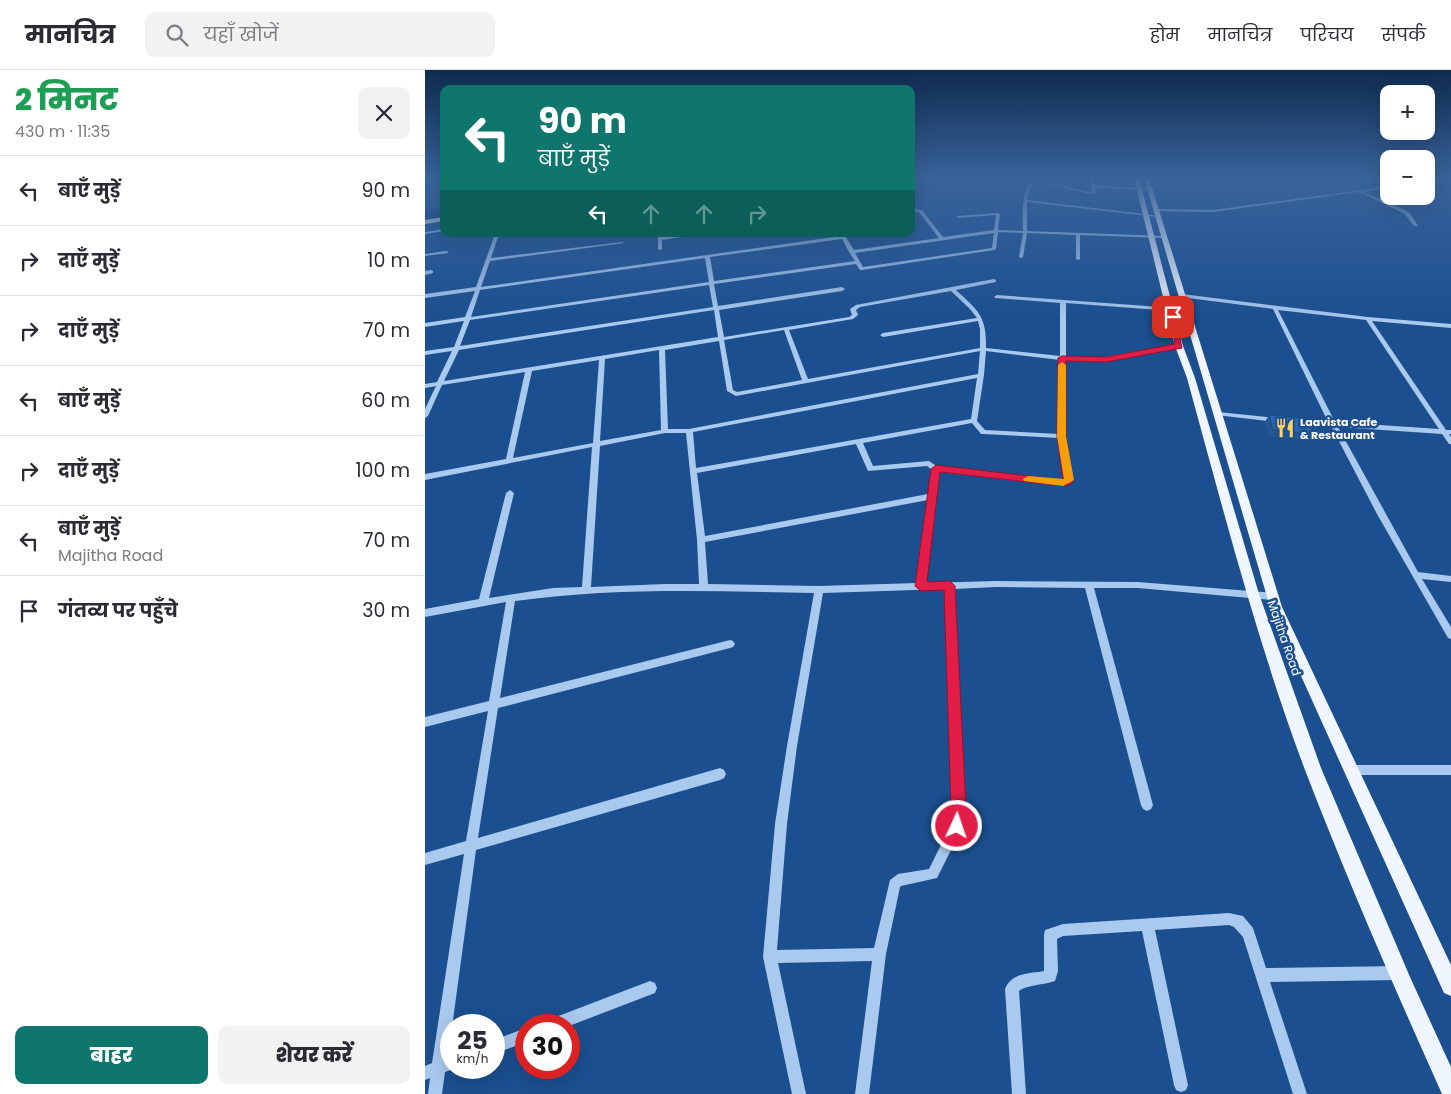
<!DOCTYPE html>
<html lang="hi">
<head>
<meta charset="utf-8">
<style>
	body { margin:0; font-family:Poppins,"Noto Sans Devanagari",sans-serif; background:#f2f2f3; color:#2b2b33; height:100vh; display:flex; flex-direction:column; font-size:19px; white-space:nowrap }
	* { box-sizing:border-box; margin:0 }
	p { font-size:16px; color:#7c7c81 }
	.icon { flex:none; width:28px; height:28px; fill:none; stroke:currentColor; stroke-width:2; stroke-linecap:round; stroke-linejoin:round }
	.map { position:relative; flex:1; overflow:hidden }
	.side { display:flex; flex-direction:column; background:#fff; width:425px }
	.side>* { flex:none }
	.guide { position:absolute; left:15px; top:15px; width:475px; height:152px; border-radius:10px; box-shadow:0 5px 20px #0002; background:#0f766e; color:#fff; overflow:hidden }
	.buttons { position:absolute; left:955px; top:15px; display:grid; gap:10px }
	.buttons a { display:grid; place-items:center; width:55px; height:55px; border-radius:10px; background:#fff; box-shadow:0 5px 20px #0002; font-size:25px }
	.speed { position:absolute; left:15px; top:944px; display:flex; gap:10px; font-size:25px; font-weight:700; text-align:center }
	.speed>* { display:grid; place-content:center; width:65px; height:65px; border-radius:50%; background:#fff; box-shadow:0 5px 20px #0002; line-height:1 }
	.speed small { font-size:12px; font-weight:400 }
	.speed .limit { border:8px solid #d22; background:#fff; color:#111 }
	.pin { position:absolute; display:grid; place-items:center; width:42px; height:42px; color:#fff; margin:-21px; border-radius:10px; box-shadow:0 2px 8px #0006 }
	.me { position:absolute; width:55px; margin:-28px; rotate:3deg; stroke-linejoin:round; filter:drop-shadow(0 0 4px #0008) }
	.turn { display:flex; align-items:center; gap:18px; height:105px; padding:0 15px; font-size:22px }
	.turn .icon { width:65px; height:65px; stroke-width:2.5 }
	.turn b { display:block; font-size:35px; line-height:42px }
	.lanes { display:flex; align-items:center; height:48px; padding:0 15px; background:#0003; justify-content:center; gap:25px; direction:ltr }
	.lanes .off { opacity:.35 }
	.round { display:grid; place-items:center; flex:none; width:52px; height:52px; border-radius:10px; background:#f2f2f3 }
	.overview { display:flex; align-items:center; justify-content:space-between; height:85px; padding:0 15px }
	h1 { font-size:30px; font-weight:800; line-height:38px; color:#1e9e55 }
	.cta { display:flex; gap:10px; margin-top:auto; padding:10px 15px }
	.cta a { flex:1; height:58px; border-radius:10px; background:#0f766e; color:#fff; font-size:20px; font-weight:800; line-height:58px; text-align:center }
	.cta a+a { background:#f2f2f3; color:#2b2b33 }
	ul { padding:0; list-style:none }
	li { display:flex; align-items:center; gap:15px; height:70px; padding:0 15px; border-top:1px solid #e1e1e2 }
	li div { flex:1 }
	li b { display:block; font-size:19px }
	li em { font-style:normal }
	header { display:flex; align-items:center; gap:30px; box-sizing:border-box; height:70px; padding:0 25px; background:#fff; border-bottom:1px solid #e1e1e2 }
	header strong { font-size:24px }
	nav { display:flex; gap:28px; margin-inline-start:auto; font-size:18px }
	.search { width:350px; height:45px; background:#f2f2f3; display:flex; align-items:center; gap:12px; box-sizing:border-box; padding:0 18px; border-radius:10px; color:#7c7c81; font-size:19px }
	main { display:flex; flex:1; min-height:0 }
	.map>svg:first-child { display:block }
	.lines { fill:none; stroke-linecap:round; stroke-linejoin:round }
	.river { fill:#123a6d; fill-rule:evenodd }
	.minor { fill:#a9c9ee; fill-rule:evenodd }
	.major { fill:#f0f6ff; fill-rule:evenodd }
	.highway { fill:#fff; fill-rule:evenodd }
	.wall { fill:#245895 }
	.building { fill:#2a66ad; stroke:#1d4779 }
	.route { fill:#e11d48; stroke:#92132f }
	.slow { fill:#f59e0b }
	.labels { text-anchor:middle; stroke-width:5; stroke-linejoin:round; paint-order:stroke }
	.far-poi-label { font-size:11px; font-weight:bold; fill:#fff; stroke:#1b4f8f; text-anchor:start }
	.street-label { font-size:12px; fill:#fff; stroke:#1b4f8f }
</style>
</head>
<body>
<header>
<strong>मानचित्र</strong>
<div class="search"><svg class="icon" aria-label="search" viewBox="0 0 24 24"><circle cx="10" cy="10" r="6"/><path d="M15 15l6 6"/></svg>यहाँ खोजें</div>
<nav><a>होम</a><a>मानचित्र</a><a>परिचय</a><a>संपर्क</a></nav>
</header>
<main>
<section class="side">
<div class="overview"><div><h1>2 मिनट</h1><p>430 m · 11:35</p></div><a class="round"><svg class="icon" aria-label="close" viewBox="0 0 24 24"><path d="M6 6l12 12M18 6L6 18"/></svg></a></div>
<ul>
<li><svg class="icon" aria-label="left" viewBox="0 0 24 24"><path d="M17 20v-9H6M10 6l-5 5 5 5"/></svg><div><b>बाएँ मुड़ें</b></div><em>90 m</em></li>
<li><svg class="icon" aria-label="right" viewBox="0 0 24 24"><path d="M7 20v-9h11M14 6l5 5-5 5"/></svg><div><b>दाएँ मुड़ें</b></div><em>10 m</em></li>
<li><svg class="icon" aria-label="right" viewBox="0 0 24 24"><path d="M7 20v-9h11M14 6l5 5-5 5"/></svg><div><b>दाएँ मुड़ें</b></div><em>70 m</em></li>
<li><svg class="icon" aria-label="left" viewBox="0 0 24 24"><path d="M17 20v-9H6M10 6l-5 5 5 5"/></svg><div><b>बाएँ मुड़ें</b></div><em>60 m</em></li>
<li><svg class="icon" aria-label="right" viewBox="0 0 24 24"><path d="M7 20v-9h11M14 6l5 5-5 5"/></svg><div><b>दाएँ मुड़ें</b></div><em>100 m</em></li>
<li><svg class="icon" aria-label="left" viewBox="0 0 24 24"><path d="M17 20v-9H6M10 6l-5 5 5 5"/></svg><div><b>बाएँ मुड़ें</b><p>Majitha Road</p></div><em>70 m</em></li>
<li><svg class="icon" aria-label="arrive" viewBox="0 0 24 24"><path d="M6 21V4h12l-3 4 3 4H6"/></svg><div><b>गंतव्य पर पहुँचे</b></div><em>30 m</em></li>
</ul>
<div class="cta"><a>बाहर</a><a>शेयर करें</a></div>
</section>
<div class="map">
<svg width="1026" height="1024" viewBox="0 0 1026 1024">
	<rect width="100%" height="100%" fill="#1b4f8f"/>
	<g class="lines">
		<!-- river -->
		<polygon class="river" points="19,137 19,147 0,150 0,140"/>
		<!-- minor -->
		<g class="minor">
			<path d="M608,108L664,122H667L665,110L660,109L659,108H668L671,116L726,118L725,120L671,118L670,124H664L610,110L604,120L602,130L735,146L733,147L602,132V161L739,166L741,167L739,168L655,165V189L653,190L651,189V165L602,163L598,187L596,188L594,187L598,163L573,162L571,179L569,180L437,200H435L431,194L289,214L293,236L417,217L420,219L417,221L294,240L299,267L424,247L427,245L425,239L431,235L569,209L571,210V212L531,220C552,240 562,245 561,278L635,286V233L570,228L569,227L572,225L763,239L764,240L761,242L641,233V286L673,288L754,274L757,276L754,278L673,292L641,290L640,366L647,412L646,414L638,416L514,402L501,513L571,511L713,512L850,523L851,526L850,529L847,530L713,518H669L728,735L726,739L722,741L718,739L716,735L660,518L571,517L530,519L540,739L538,756L512,808L476,816L475,817L461,884L444,1024H430L447,891L353,893L381,1024H367L338,887L350,754L362,676L389,523C289,521 189,517 90,531L75,628L305,570L308,571L310,574L308,577L305,578L73,638L53,768L295,698L299,700L301,704L299,708L295,710L51,780L23,987L26,986V998H31L20,1002L17,1024H3L5,1008L0,1010V996L7,993L39,784L0,795V783L41,771L63,641L0,657V647L64,631L81,532L0,547V539L54,529L81,423L85,420L89,423L64,528L128,518L157,517L167,377L0,410V404L81,389L100,302L17,315L3,346L0,348V339L11,316L0,318V314L12,312L27,281L0,285V281L29,277L39,251L0,257V253L40,247L50,221L0,228V224L51,217L70,164H74L66,188L197,172L199,173L65,191L56,217L416,166L415,164H419L429,180L514,168L494,142L486,141V139L497,140L518,167L569,160L571,145L531,148L533,146L573,143L575,144L573,160L598,161C598,139 595,127 608,108ZM569,163L567,178L438,197L430,183ZM417,169L424,182L430,191L289,211L285,187ZM280,188L284,212L46,247L55,220ZM284,215L288,237L35,276L45,250ZM526,221L545,239L552,248L458,263L455,265L458,267L553,251L555,259V278L383,309L364,260L428,249L433,245L431,240L435,237ZM289,240L293,267L19,311L34,280ZM359,260L377,310L312,322L308,320L299,270ZM294,271L302,321L311,326L555,281L553,304L264,359H243L240,280ZM234,280L236,360L175,371L180,289ZM561,281L635,290L634,364L560,360L552,351L559,305ZM174,290L168,373L88,388L107,301ZM552,308L546,349L271,398L268,362ZM547,353L556,364H558L634,368L639,410L513,397L504,391L448,396L438,373ZM240,363H261L272,470L274,514H240L166,517L175,376ZM431,374L443,401L502,396L507,400L503,424L280,466L272,403ZM503,430L492,513L394,516L283,514L280,472ZM521,519L528,739L526,755L504,799L473,804L465,810L449,878L352,880L362,754L372,676L398,523Z"/>
			<polygon points="1022,108 1026,108 1026,109 1001,113 1001,111"/>
			<polygon points="964,116 964,118 939,122 984,142 993,156 989,156 980,144 934,122 788,142 731,141 729,140 731,139 788,140"/>
			<polygon points="19,159 19,161 0,164 0,162"/>
			<polygon points="233,164 237,164 237,167 266,164 277,164 237,170 237,179 235,180 233,179"/>
			<polygon points="21,181 23,182 23,183 0,186 0,184"/>
			<polygon points="6,200 8,201 8,203 0,205 0,201"/>
			<path d="M757,224L943,247L1026,254V258L947,251L1021,360H1026V364H1024L1026,367V374H1024L1017,364L913,357L993,502L1026,506V512L997,509L1026,557V569L1023,568L952,444L906,356L872,354L869,352L872,350L903,352L848,239L755,227L754,226ZM853,240L941,250L1014,359L910,352Z"/>
			<polygon points="793,342 852,348 855,350 852,352 791,345 791,343"/>
			<polygon points="926,695 1026,695 1026,705 926,705 922,704 920,700 922,696"/>
			<path d="M804,843L818,846L828,858L841,898L974,896L979,898L981,903L979,908L974,910L845,912L882,1024H868L818,867L809,857L804,855L730,860L763,1015L761,1020L756,1022L751,1020L749,1015L717,861L638,866L632,869L633,901L630,911C619,915 601,915 594,921L601,1024H587L580,919C587,902 604,904 619,901V865L620,860L638,854Z"/>
			<polygon points="225,911 230,913 232,918 230,923 144,956 121,955 123,950"/>
			<polygon points="101,958 101,972 69,984 69,970"/>
		</g>
		<!-- major -->
		<g class="major">
			<path d="M709,108H714L758,276L770,308L834,524L896,698L985,907L1026,997V1024H1017C969,917 922,809 880,700C832,572 798,439 762,308L750,276Z"/>
			<polygon points="719,108 724,108 857,537 1026,895 1026,926 1019,923 845,537"/>
		</g>
		<!-- highway -->
		<polygon class="highway" points="19,147 19,151 0,154 0,150"/>
	</g>
	<!-- wall -->
	<polygon class="wall" points="844,345 889,364 885,370 844,367 840,352"/>
	<!-- building -->
	<polygon class="building" points="844,345 883,348 889,364 848,360"/>
	<!-- sky -->
	<linearGradient id="sky" x2="0" y2="1"><stop stop-color="#0f2b4f"/><stop offset="0.43" stop-color="#39639b"/><stop offset="1" stop-color="#39639b" stop-opacity="0"/></linearGradient>
	<rect width="1026" height="251" fill="url(#sky)"/>
	<!-- route -->
	<polygon class="route" points="745,245 751,247 757,278 681,292 641,291 641,366 648,412 646,414 638,416 515,402 502,512 525,511 530,516 541,739 537,761 532,764 527,761 525,756 526,739 519,520 496,521 490,516 506,399 511,395 638,410 632,366 633,288 637,286 681,287 750,274"/>
	<!-- slow -->
	<polygon class="slow" points="637,292 641,295 641,366 649,410 638,416 599,411 598,409 603,406 639,409 632,366 633,295"/>
	<!-- icons -->
	<defs>
		<symbol id="restaurant-bare" viewBox="-9 -9 18 18"><path d="M-5-6h1v4h1v-4h1v4h1v-4h1v5L-1.5 .5V6h-2V.5L-5-1ZM5-6V6H3V1.5H1.5Q1.5-4 5-6Z" fill="#ffd166" stroke="#1b4f8f" stroke-width="2.5" paint-order="stroke"/></symbol>
	</defs>
	<g fill-rule="evenodd">
		<use href="#restaurant-bare" x="846" y="344" width="28" height="28"/>
	</g>
	<g class="labels">
		<!-- far-poi labels -->
		<g class="far-poi-label">
			<text x="875" y="356">Laavista Cafe<tspan x="875" dy="13">&amp; Restaurant</tspan></text>
		</g>
		<!-- street labels -->
		<g class="street-label">
			<text transform="translate(859 568) rotate(71)" y="4">Majitha Road</text>
		</g>
	</g>
</svg>
<div class="buttons">
<a>+</a>
<a>−</a>
</div>
<div class="speed"><div>25<small>km/h</small></div><div class="limit">30</div></div>
<div class="pin" style="left:748px;top:247px;background:#d93025"><svg class="icon" aria-label="arrive" viewBox="0 0 24 24"><path d="M6 21V4h12l-3 4 3 4H6"/></svg></div>
<svg class="me" style="left:532px;top:756px" viewBox="-20 -20 40 40"><circle r="17" fill="#e11d48" stroke="#fff" stroke-width="3"/><path d="M0-11L8 9 0 5-8 9z" fill="#fff"/></svg>
<div class="guide">
<div class="turn"><svg class="icon" aria-label="left" viewBox="0 0 24 24"><path d="M17 20v-9H6M10 6l-5 5 5 5"/></svg><div><b>90 m</b>बाएँ मुड़ें</div></div>
<div class="lanes"><svg class="icon" aria-label="left" viewBox="0 0 24 24"><path d="M17 20v-9H6M10 6l-5 5 5 5"/></svg><svg class="icon off" aria-label="ahead" viewBox="0 0 24 24"><path d="M12 20V5M6 11l6-6 6 6"/></svg><svg class="icon off" aria-label="ahead" viewBox="0 0 24 24"><path d="M12 20V5M6 11l6-6 6 6"/></svg><svg class="icon off" aria-label="right" viewBox="0 0 24 24"><path d="M7 20v-9h11M14 6l5 5-5 5"/></svg></div>
</div>
</div>
</main>
</body>
</html>
